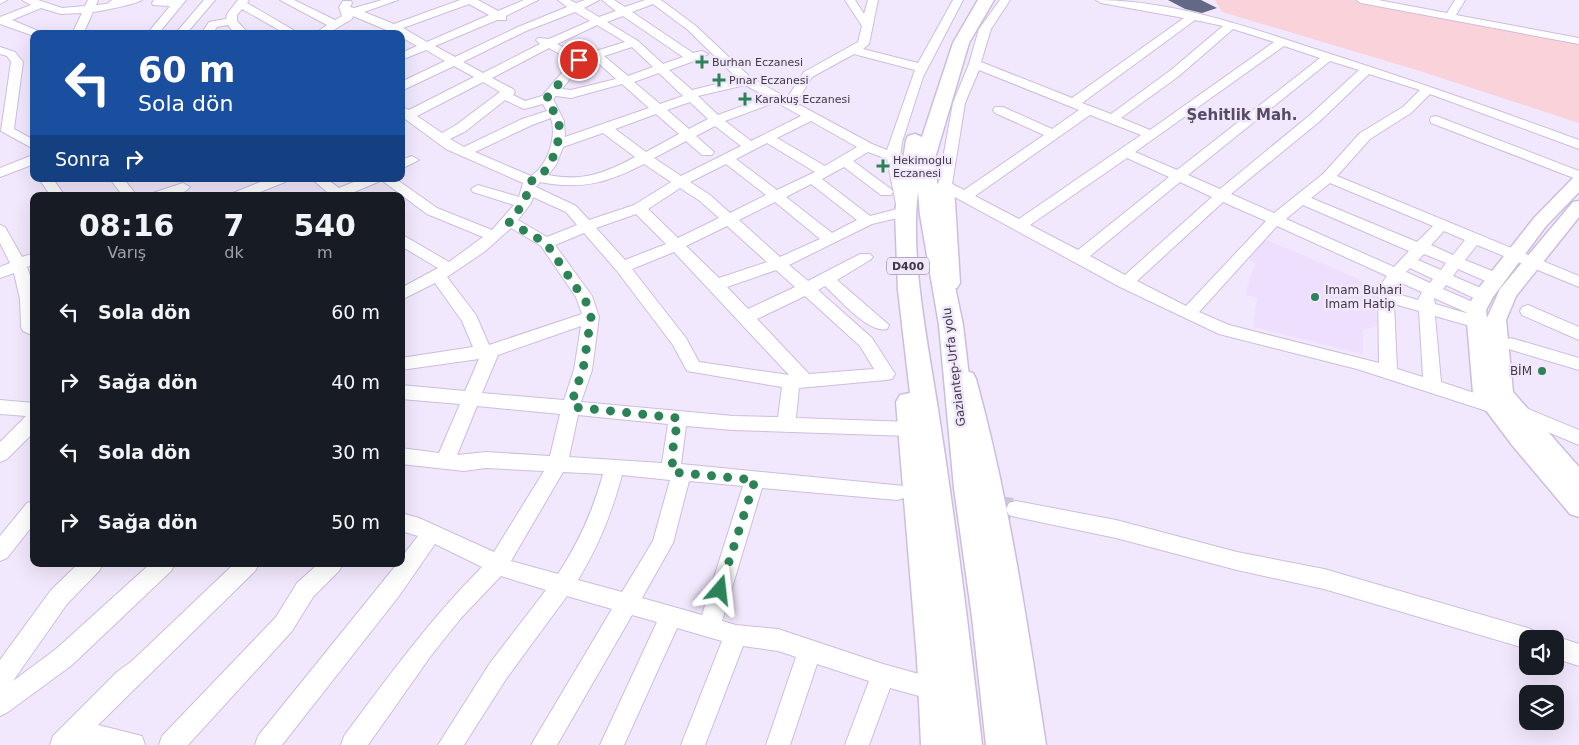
<!DOCTYPE html>
<html lang="tr">
<head>
<meta charset="utf-8">
<style>
	body { margin:0; font-family:"DejaVu Sans",sans-serif; background:#242831; color:#f1f3f6; height:100vh; display:flex; flex-direction:column; font-size:19px; white-space:nowrap }
	* { box-sizing:border-box; margin:0 }
	p { font-size:16px; color:#9ea1a6 }
	.icon { flex:none; width:28px; height:28px; fill:none; stroke:currentColor; stroke-width:2; stroke-linecap:round; stroke-linejoin:round }
	.map { position:relative; flex:1; overflow:hidden }
	.sheet { position:absolute; left:30px; top:192px; width:375px; height:375px; display:flex; flex-direction:column; background:#171b24; border-radius:10px; box-shadow:0 5px 20px #0002 }
	.sheet>* { flex:none }
	.banner { position:absolute; left:30px; top:30px; width:375px; height:152px; border-radius:10px; box-shadow:0 5px 20px #0002; background:#1a4fa0; color:#fff; overflow:hidden }
	.buttons { position:absolute; left:1519px; top:630px; display:grid; gap:10px }
	.buttons a { display:grid; place-items:center; width:45px; height:45px; border-radius:10px; background:#171b24; box-shadow:0 5px 20px #0002; font-size:25px }
	.pin { position:absolute; display:grid; place-items:center; width:42px; height:42px; color:#fff; margin:-21px; border:2px solid #fff; border-radius:50%; box-shadow:0 1px 5px #0007 }
	.me { position:absolute; width:55px; margin:-28px; rotate:17deg; stroke-linejoin:round; filter:drop-shadow(0 0 4px #0008) }
	.turn { display:flex; align-items:center; gap:18px; height:105px; padding:0 25px; font-size:22px }
	.turn .icon { width:65px; height:65px; stroke-width:2.5 }
	.turn b { display:block; font-size:35px; line-height:42px }
	.then { display:flex; align-items:center; height:48px; padding:0 25px; background:#0003; gap:10px; font-size:19px }
	.eta { display:flex; justify-content:space-evenly; align-items:center; height:85px; text-align:center }
	.eta b { font-size:30px; font-weight:700; line-height:35px }
	ul { padding:0; list-style:none }
	li { display:flex; align-items:center; gap:15px; height:70px; padding:0 25px }
	li div { flex:1 }
	li b { display:block; font-size:19px }
	li em { font-style:normal }
	.map>svg:first-child { display:block }
	.built { fill:#eedeff }
	.green { fill:#fad2d9 }
	.building { fill:#636887 }
	.lines { fill:none; stroke-linecap:round; stroke-linejoin:round }
	.minor-tunnel { stroke:#cec5d8; stroke-width:21; stroke-dasharray:21 11; stroke-linecap:butt }
	.minor-casing { stroke:#cdbdde; stroke-width:2 }
	.major-casing { stroke:#cdbdde; stroke-width:3 }
	.highway-casing { stroke:#cdbdde; stroke-width:3 }
	.minor { fill:#fff; fill-rule:evenodd }
	.major { fill:#fff; fill-rule:evenodd }
	.highway { fill:#fff; fill-rule:evenodd }
	.route { stroke:#2b8357; stroke-width:9; stroke-dasharray:0 16.2 }
	.poi-dot { fill:#2b8357; stroke:#f2e8fd; stroke-width:2 }
	.labels { text-anchor:middle; stroke-width:5; stroke-linejoin:round; paint-order:stroke }
	.far-poi-label { font-size:11px; fill:#3e3845; stroke:#f2e8fd; text-anchor:start }
	.shield { fill:#f2e8fd; stroke:#746d7c; stroke-width:1 }
	.shield-label { font-size:11px; font-weight:bold; fill:#3e3845 }
	.poi-label { font-size:12px; fill:#3e3845; stroke:#f2e8fd; text-anchor:start }
	.street-label { font-size:12px; fill:#3e3845; stroke:#f2e8fd }
	.far-district-label { font-size:15px; font-weight:bold; fill:#584a66; stroke:#f2e8fd }
</style>
</head>
<body>
<div class="map">
<svg width="1579" height="745" viewBox="0 0 1579 745">
	<rect width="100%" height="100%" fill="#f2e8fd"/>
	<!-- built -->
	<polygon class="built" points="1262,238 1359,279 1376,296 1377,326 1363,330 1363,354 1253,327 1257,298 1245,294 1255,264 1245,256"/>
	<!-- green -->
	<polygon class="green" points="1215,0 1350,0 1579,44 1579,123 1420,71 1222,12"/>
	<!-- building -->
	<polygon class="building" points="1168,0 1201,0 1217,8 1202,13 1185,9"/>
	<g class="lines">
		<!-- minor-tunnel -->
		<polyline class="minor-tunnel" points="928,496 1016,509"/>
		<defs>
			<g id="minor">
				<polygon points="0,0 7,0 0,4"/>
				<path d="M22,0H38L62,8L85,6L88,0H98L96,5L107,4L112,0H142C137,4 102,11 93,12L83,34H72L82,13L61,14L41,8L12,20L43,33L34,36L0,24V17L31,5Z"/>
				<polygon points="154,0 186,0 158,34 147,34 170,6 153,5 152,3"/>
				<polygon points="204,0 215,0 186,34 175,34"/>
				<polygon points="238,0 249,0 247,3 300,34 286,34 242,9 237,15 237,21 249,34 235,34 228,25 217,27 212,34 201,34 209,22 226,19 227,14"/>
				<path d="M280,0H294L335,20L342,16L339,7L343,1H351L352,3L350,7L354,8L382,0H398L364,12L394,24L460,0H478L498,11L524,0H538L506,16V20H497L435,46L455,57L518,27L567,7L558,0H570L576,3L585,0H599L584,8L599,17L616,11L602,0H614L625,7L645,0H661L696,26L751,78L787,98L804,72L858,42L862,26L845,0H855L864,14L868,0H878L869,44L863,49L918,63L953,0H963L923,77L902,142L900,157L912,212L910,215L872,224L789,265L808,281L860,254H870L873,257L870,260L837,280L889,325L887,329C869,334 838,298 825,286L818,290L872,338L895,374L892,379L886,380L799,388L796,418L910,422L917,424L919,429L917,434L910,436L733,430L686,426L681,464L904,486L907,492L904,498L897,500L762,488L722,621L736,625L778,629L883,664L937,679L945,682L949,690L945,698L937,701L890,688L869,745H845L869,681L817,664L790,745H766L796,657L778,651L743,646L705,745H681L722,641L677,628L624,745H600L657,622L632,615L557,745H531L612,609L567,596L506,679L464,745H438L490,663L546,590L501,576L461,618L430,657L368,745H341L344,736C388,677 430,619 482,567L435,544L399,596L282,745H255L258,736L397,564H401V558L418,536L401,531V513L419,518L494,552L544,471L486,468L464,471L401,464V448L439,453L460,404L401,399V385L465,391L479,359L401,370V358L473,347L462,321L435,283L401,300V288L438,268L401,246V234L449,262L483,237L427,214L380,179H396L437,208L492,230L514,205L473,192L471,189L478,185L519,197L523,183L446,149L401,116V107L409,110L474,77L454,66L401,91V82L445,61L426,50L401,60V53L417,46L401,37V34H396L353,16L352,19L327,34H314L327,25ZM469,4L489,15L427,42L403,28ZM653,4L688,30L738,79L692,90L669,70L697,60L708,54L702,51L693,53L632,12ZM575,12L590,21L549,39L538,38L536,40L540,44L483,73L463,62L526,31ZM623,16L683,57L663,64L638,41L607,22ZM597,25L625,42L580,56L557,44ZM632,47L653,67L628,76L604,56ZM549,48L572,61L542,96L525,101L513,95L515,92L513,89L492,78ZM854,54L915,70L887,150L872,144L796,103L812,77ZM594,59L616,79L571,90L562,89L583,62ZM659,73L683,96L660,104L634,82ZM483,82L500,92L456,125L442,133L417,116ZM622,84L649,108L565,137L564,121L553,99L556,96L571,98ZM745,85L767,97L718,115L698,96ZM505,100L524,109L543,104L547,111L522,119L464,147L450,139L466,131ZM690,102L708,119L689,129L667,110ZM776,102L801,116L751,141L725,121ZM656,114L679,134L646,152L615,129ZM551,118C557,137 548,165 531,176L475,152L532,125ZM811,121L857,147L825,166L777,138ZM715,126L741,146L681,176L654,158L686,141L702,155H712L714,152L696,136ZM603,133L635,157C606,173 582,182 548,175L556,165L563,147ZM767,143L815,172L777,190L736,159ZM868,152L887,159L897,209L870,216L822,179L844,167L881,195H891L893,192L891,189L853,161ZM644,164L671,182L634,205L589,220L576,206L536,187L540,182C582,190 607,183 644,164ZM726,164L766,195L730,213L710,195L690,182ZM811,184L857,220L832,233L786,197ZM680,188L700,201L719,218L678,238L648,209ZM533,197L566,212L577,225L547,237L518,220L531,203ZM775,202L820,239L780,257L739,220ZM636,214L666,244L625,260L596,228ZM727,226L767,262L719,278L686,246ZM511,228L541,246L576,297L582,314L489,345L476,315L447,277L484,252ZM584,233L617,271L673,345L687,371L782,387L778,417L733,416L581,402L592,370L599,317L592,296L555,245ZM674,252L789,375L699,362L686,338L632,269ZM776,270L795,287L748,309L727,287ZM805,296L860,346L874,369L809,374L757,319ZM581,326L574,370L564,400L482,393L498,355ZM477,406L560,414L550,456L486,452L457,455ZM578,415L668,424L662,463L569,457ZM563,472L603,474C593,511 579,542 558,574L511,561ZM622,475L670,480L653,541L622,592L578,580C598,547 612,513 622,475ZM689,481L743,486L702,615L642,598L673,543Z"/>
				<path d="M1000,0H1010L991,29L981,62L1072,98L1184,18L1101,3L1096,0C1170,0 1246,26 1315,49C1403,77 1492,108 1579,140V149L1430,94L1411,113L1370,139L1337,176L1579,276V287L1477,245L1465,260L1502,275L1504,279L1502,283H1490L1458,269L1453,276L1490,292L1492,296L1490,300H1478L1446,285L1443,289L1482,306L1484,310L1482,314H1470L1434,298L1435,304L1483,318L1485,322L1483,326L1477,328L1435,316L1441,382L1499,401L1502,406L1499,411L1493,413L1357,369L1219,334L1120,287L940,189L938,186L953,103L969,64L979,29ZM1195,20L1223,26L1171,70L1111,114L1082,103ZM1233,29L1274,42L1150,130L1121,118L1179,76ZM1284,46L1320,58L1177,170L1135,152ZM1330,61L1359,70L1310,115L1220,189L1188,175ZM979,70L1079,110L1052,129L1003,107H995L993,110L995,113L1044,135L964,190L952,184L965,103ZM1369,74L1420,90L1403,107L1360,133L1323,174L1274,213L1231,194L1320,121ZM1090,115L1141,135L1019,219L975,196ZM1127,158L1169,177L1078,250L1030,225ZM1180,182L1212,197L1125,275L1090,256ZM1330,183L1433,226L1417,242L1311,198ZM1223,202L1266,221L1186,306L1137,281ZM1303,205L1409,251L1394,267L1286,219ZM1277,226L1387,276L1378,289L1379,363L1229,325L1199,312ZM1444,231L1465,240L1453,255L1431,245ZM1424,254L1446,263L1441,270L1418,260ZM1410,268L1433,279L1430,283L1406,272ZM1399,282L1422,292L1418,300L1394,293ZM1394,304L1419,311L1423,377L1397,369Z"/>
				<polygon points="1356,0 1378,0 1447,13 1455,0 1465,0 1456,15 1579,38 1579,44 1361,3"/>
				<polygon points="0,47 15,52 23,62 14,129 34,140 34,149 1,131 11,62 7,56 0,54"/>
				<polygon points="1436,116 1579,171 1579,180 1431,123 1430,120 1431,117"/>
				<polygon points="33,155 34,164 0,177 0,168"/>
				<polygon points="412,156 419,160 401,169 401,160"/>
				<polygon points="39,179 53,179 65,196 51,196"/>
				<polygon points="110,179 124,179 137,196 123,196"/>
				<polygon points="268,179 287,179 285,182 250,196 231,196 233,193"/>
				<polygon points="312,179 327,179 339,188 361,179 380,179 378,182 347,195 348,196 324,196 327,192"/>
				<path d="M183,183L190,187C182,197 163,197 151,196L153,193Z"/>
				<polygon points="0,225 5,227 22,257 34,253 34,264 27,267 34,287 34,336 23,331 21,327 20,299 14,273 0,278 0,267 10,263 0,243"/>
				<polygon points="1528,305 1579,327 1579,340 1522,315 1520,311 1522,307"/>
				<polygon points="1511,338 1579,358 1579,370 1505,348 1503,344 1505,340"/>
				<polygon points="0,400 34,403 34,432 7,459 0,462 0,442 26,416 0,414"/>
				<polygon points="1516,404 1579,430 1579,445 1510,416 1507,411 1510,406"/>
				<polygon points="34,501 34,524 7,558 0,561 0,536 27,503"/>
				<polygon points="1016,501 1116,520 1237,552 1324,569 1528,628 1536,632 1539,639 1528,639 1528,649 1324,589 1237,570 1116,538 1016,517 1009,515 1006,509 1009,503"/>
				<polygon points="78,564 103,564 99,571 67,604 13,681 56,649 150,564 175,564 171,571 72,665 8,712 0,716 0,660 51,590"/>
				<polygon points="234,564 259,564 255,571 98,725 142,736 145,745 50,745 53,736 117,672 132,661"/>
				<polygon points="318,564 343,564 339,571 313,597 292,631 188,745 159,745 162,736 276,617 297,583"/>
				<polygon points="1555,636 1579,644 1579,666 1555,658 1555,639 1549,639"/>
			</g>
			<g id="major">
				<polygon points="1579,177 1579,192 1546,226 1493,297 1486,310 1487,318 1500,289 1573,202 1579,201 1579,217 1516,296 1506,320 1513,392 1579,467 1579,517 1570,514 1512,445 1473,393 1466,310 1478,289 1534,218 1573,178"/>
				<polygon points="945,181 951,182 954,186 960,283 957,288 950,289 943,288 940,283 936,186 939,182"/>
				<path d="M965,371L973,373L976,379C1009,499 1027,622 1046,745H1016C1001,622 985,499 954,379L957,373Z"/>
			</g>
			<path id="highway" d="M978,0H994L969,43L935,158L940,215L963,325L982,488L1004,617L1020,745H986L972,617L954,488L939,325L920,215L918,192C909,263 931,357 941,429C957,534 970,639 982,745H921L917,659L896,402L900,395L910,393L898,290L895,212L906,140L908,136L915,134L922,137L953,43Z"/>
		</defs>
		<!-- minor casing -->
		<use href="#minor" class="minor-casing"/>
		<!-- major casing -->
		<use href="#major" class="major-casing"/>
		<!-- highway casing -->
		<use href="#highway" class="highway-casing"/>
		<!-- minor -->
		<use href="#minor" class="minor"/>
		<!-- major -->
		<use href="#major" class="major"/>
		<!-- highway -->
		<use href="#highway" class="highway"/>
	</g>
	<g class="lines">
		<!-- route -->
		<path class="route" d="M579,60L546,99C550,106 557,115 559,124C561,143 550,175 531,181L524,203L509,222L546,243L586,302L591,317L583,370L574,394L573,407L678,418L673,448L672,472L755,480L720,590"/>
	</g>
	<!-- markers -->
	<g class="poi-dot">
		<path d="M699.5 54.5h5v5h5v5h-5v5h-5v-5h-5v-5h5z"/>
		<path d="M716.5 72.5h5v5h5v5h-5v5h-5v-5h-5v-5h5z"/>
		<path d="M742.5 91.5h5v5h5v5h-5v5h-5v-5h-5v-5h5z"/>
		<path d="M880.5 158.5h5v5h5v5h-5v5h-5v-5h-5v-5h5z"/>
		<circle cx="1315" cy="297" r="5"/>
		<circle cx="1542" cy="371" r="5"/>
	</g>
	<g class="labels">
		<!-- far-poi labels -->
		<g class="far-poi-label">
			<text x="712" y="66">Burhan Eczanesi</text>
			<text x="729" y="84">Pınar Eczanesi</text>
			<text x="755" y="103">Karakuş Eczanesi</text>
			<text x="893" y="164">Hekimoglu<tspan x="893" dy="13">Eczanesi</tspan></text>
		</g>
		<!-- shield labels -->
		<rect class="shield" x="887" y="257.5" width="42" height="17" rx="4"/>
		<g class="shield-label">
			<text x="908" y="270">D400</text>
		</g>
		<!-- poi labels -->
		<g class="poi-label">
			<text x="1325" y="294">Imam Buhari<tspan x="1325" dy="14">Imam Hatip</tspan></text>
			<text x="1532" y="375" text-anchor="end">BİM</text>
		</g>
		<!-- street labels -->
		<g class="street-label">
			<text transform="translate(954 367) rotate(-97)" y="4">Gaziantep-Urfa yolu</text>
		</g>
		<!-- far-district labels -->
		<g class="far-district-label">
			<text x="1242" y="120">Şehitlik Mah.</text>
		</g>
	</g>
</svg>
<div class="buttons">
<a><svg class="icon" aria-label="sound" viewBox="0 0 24 24"><path d="M4 9h4l5-4v14l-5-4H4zM17 9q2 3 0 6"/></svg></a>
<a><svg class="icon" aria-label="layers" viewBox="0 0 24 24"><path d="M12 4l9 5-9 5-9-5zM3 14l9 5 9-5"/></svg></a>
</div>
<div class="pin" style="left:579px;top:60px;background:#d93025"><svg class="icon" aria-label="arrive" viewBox="0 0 24 24"><path d="M6 21V4h12l-3 4 3 4H6"/></svg></div>
<svg class="me" style="left:720px;top:590px" viewBox="-20 -20 40 40"><path d="M0-17L14 15 0 8-14 15z" fill="#2b8357" stroke="#fff" stroke-width="4"/></svg>
<div class="banner">
<div class="turn"><svg class="icon" aria-label="left" viewBox="0 0 24 24"><path d="M17 20v-9H6M10 6l-5 5 5 5"/></svg><div><b>60 m</b>Sola dön</div></div>
<div class="then">Sonra<svg class="icon" aria-label="right" viewBox="0 0 24 24"><path d="M7 20v-9h11M14 6l5 5-5 5"/></svg></div>
</div>
<section class="sheet">
<div class="eta">
<div><b>08:16</b><p>Varış</p></div>
<div><b>7</b><p>dk</p></div>
<div><b>540</b><p>m</p></div>
</div>
<ul>
<li><svg class="icon" aria-label="left" viewBox="0 0 24 24"><path d="M17 20v-9H6M10 6l-5 5 5 5"/></svg><div><b>Sola dön</b></div><em>60 m</em></li>
<li><svg class="icon" aria-label="right" viewBox="0 0 24 24"><path d="M7 20v-9h11M14 6l5 5-5 5"/></svg><div><b>Sağa dön</b></div><em>40 m</em></li>
<li><svg class="icon" aria-label="left" viewBox="0 0 24 24"><path d="M17 20v-9H6M10 6l-5 5 5 5"/></svg><div><b>Sola dön</b></div><em>30 m</em></li>
<li><svg class="icon" aria-label="right" viewBox="0 0 24 24"><path d="M7 20v-9h11M14 6l5 5-5 5"/></svg><div><b>Sağa dön</b></div><em>50 m</em></li>
</ul>
</section>
</div>
</body>
</html>
